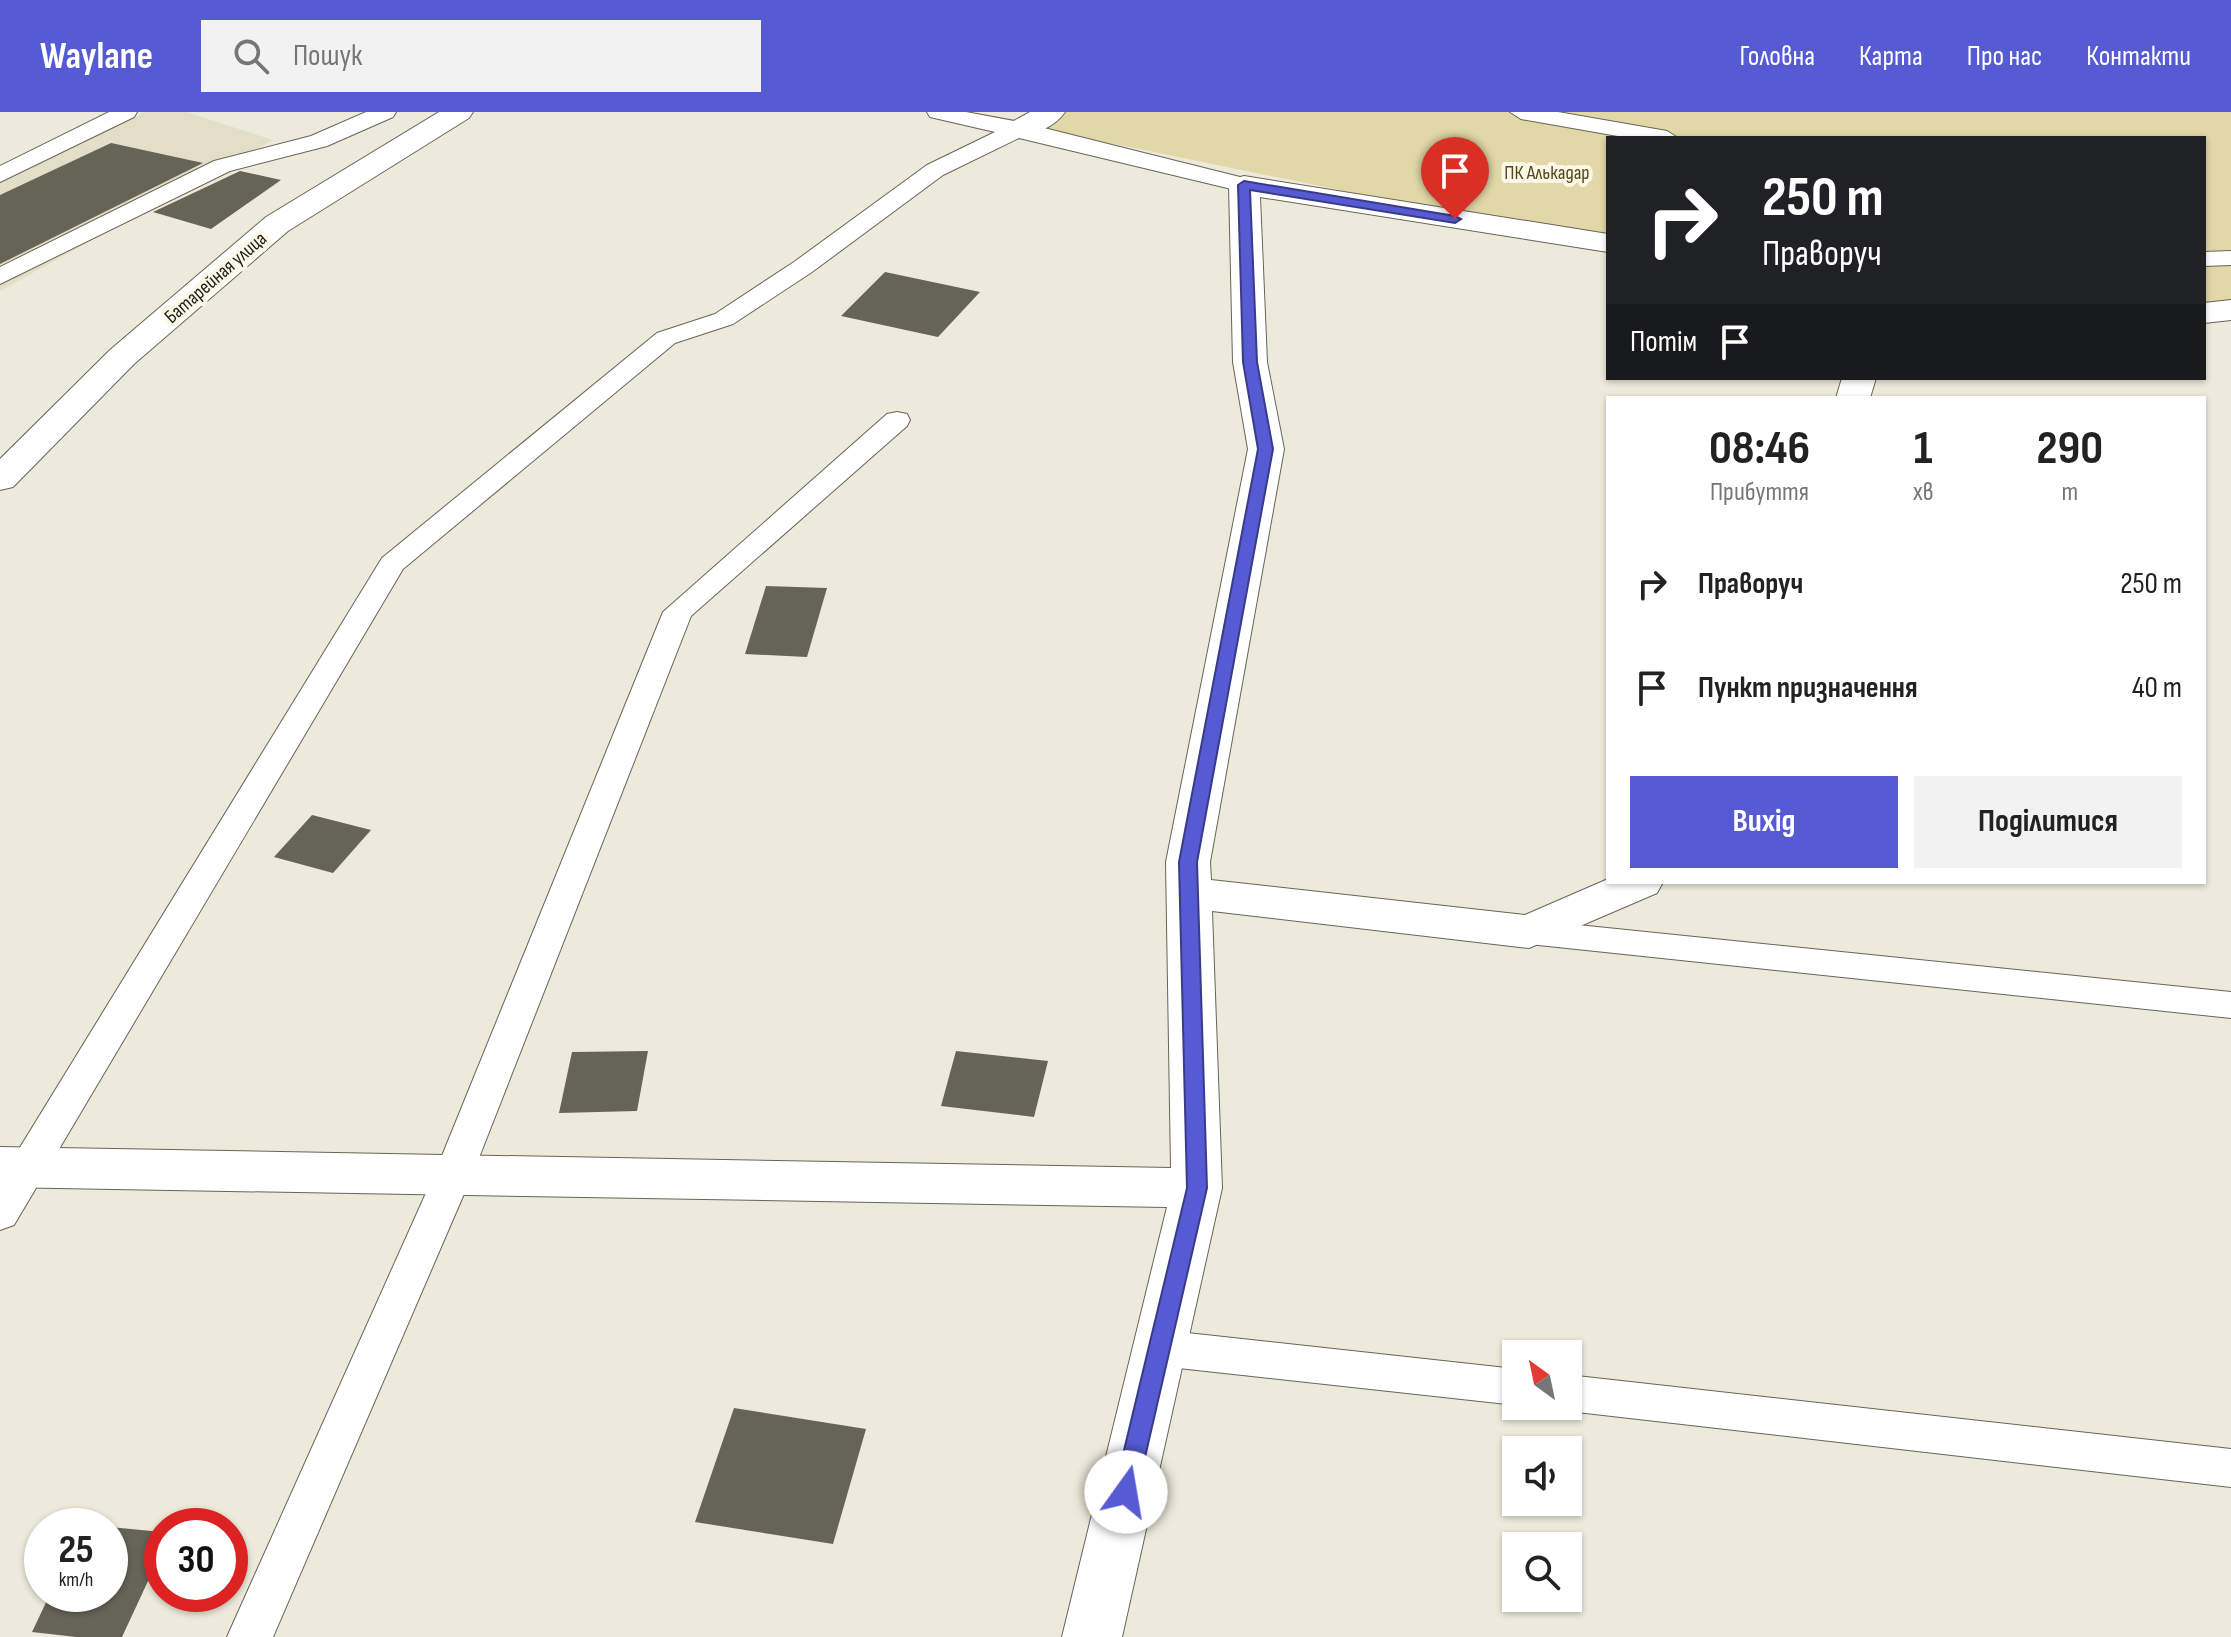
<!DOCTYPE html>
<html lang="uk">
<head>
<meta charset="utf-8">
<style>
	body { margin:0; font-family:"Sofia Sans Condensed",sans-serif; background:#f2f2f2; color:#222; height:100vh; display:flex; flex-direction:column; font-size:30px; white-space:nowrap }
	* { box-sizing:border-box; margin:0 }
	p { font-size:26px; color:#767676 }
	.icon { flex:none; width:44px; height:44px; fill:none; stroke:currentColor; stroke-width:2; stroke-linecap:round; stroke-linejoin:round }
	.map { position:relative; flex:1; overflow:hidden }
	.panel { position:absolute; left:1606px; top:284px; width:600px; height:488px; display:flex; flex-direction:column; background:#fff; border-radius:0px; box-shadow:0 2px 6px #0004 }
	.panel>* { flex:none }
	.banner { position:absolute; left:1606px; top:24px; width:600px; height:244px; border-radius:0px; box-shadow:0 2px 6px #0004; background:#202124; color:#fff; overflow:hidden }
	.needle { width:52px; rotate:327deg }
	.controls { position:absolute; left:1502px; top:1228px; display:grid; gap:16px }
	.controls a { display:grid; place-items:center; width:80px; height:80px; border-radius:0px; background:#fff; box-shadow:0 2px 6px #0004; font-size:40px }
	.speed { position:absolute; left:24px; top:1396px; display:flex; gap:16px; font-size:40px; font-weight:700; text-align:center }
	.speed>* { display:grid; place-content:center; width:104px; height:104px; border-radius:50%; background:#fff; box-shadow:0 2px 6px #0004; line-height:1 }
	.speed small { font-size:20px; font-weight:400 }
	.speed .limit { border:12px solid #d22; background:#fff; color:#111 }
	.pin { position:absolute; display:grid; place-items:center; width:68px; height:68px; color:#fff; margin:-82px -34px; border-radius:50% 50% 50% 0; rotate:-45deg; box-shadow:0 0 8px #0007 }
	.pin .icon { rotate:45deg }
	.me { position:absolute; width:88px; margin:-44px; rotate:13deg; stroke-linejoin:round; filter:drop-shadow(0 0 6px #0008) }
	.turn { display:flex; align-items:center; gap:28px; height:168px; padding:0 24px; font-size:36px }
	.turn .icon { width:104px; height:104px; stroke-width:2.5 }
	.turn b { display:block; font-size:56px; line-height:68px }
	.then { display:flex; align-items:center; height:76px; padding:0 24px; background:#0003; gap:16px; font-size:30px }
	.eta { display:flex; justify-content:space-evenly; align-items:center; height:136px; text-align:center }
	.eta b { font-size:48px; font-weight:700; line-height:56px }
	.action { display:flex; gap:16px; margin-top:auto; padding:16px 24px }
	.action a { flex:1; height:92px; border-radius:0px; background:#575bd3; color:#fff; font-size:32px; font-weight:700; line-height:92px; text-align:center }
	.action a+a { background:#f2f2f2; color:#222 }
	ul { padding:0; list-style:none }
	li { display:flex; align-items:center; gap:24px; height:104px; padding:0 24px }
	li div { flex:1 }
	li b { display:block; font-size:30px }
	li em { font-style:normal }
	header { display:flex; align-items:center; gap:48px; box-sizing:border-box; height:112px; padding:0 40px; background:#575bd3; color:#fff }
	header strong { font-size:38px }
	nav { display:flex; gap:44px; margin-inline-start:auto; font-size:28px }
	.search { width:560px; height:72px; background:#f2f2f2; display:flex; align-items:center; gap:20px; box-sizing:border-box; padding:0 28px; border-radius:0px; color:#767676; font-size:30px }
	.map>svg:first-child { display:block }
	.built { fill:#e2dec7 }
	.green { fill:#e1d7a7 }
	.building { fill:#666457 }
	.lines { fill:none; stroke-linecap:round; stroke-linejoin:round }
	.service-casing { stroke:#676558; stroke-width:2 }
	.minor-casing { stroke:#676558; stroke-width:2 }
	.service { fill:#fff; fill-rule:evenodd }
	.minor { fill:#fff; fill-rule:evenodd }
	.route { fill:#575bd3; stroke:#393b89; stroke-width:2 }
	.labels { text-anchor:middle; stroke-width:8; stroke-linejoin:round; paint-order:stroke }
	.far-park-label { font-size:20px; fill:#524819; stroke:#fbf8e8 }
	.far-street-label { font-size:20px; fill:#1c1b16; stroke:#fbf8e8 }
</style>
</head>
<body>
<header>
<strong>Waylane</strong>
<div class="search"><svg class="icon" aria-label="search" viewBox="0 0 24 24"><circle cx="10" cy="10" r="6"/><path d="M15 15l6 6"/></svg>Пошук</div>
<nav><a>Головна</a><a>Карта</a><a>Про нас</a><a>Контакти</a></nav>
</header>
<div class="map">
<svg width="2231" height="1525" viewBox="0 0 2231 1525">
	<rect width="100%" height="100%" fill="#edeadb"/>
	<!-- built -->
	<polygon class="built" points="145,0 186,0 273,28 0,179 0,71"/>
	<!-- green -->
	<polygon class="green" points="1035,0 2231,0 2231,207 2204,204 2204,26 1608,26 1608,133 1022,13"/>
	<!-- building -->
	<g class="building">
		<polygon points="111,31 203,51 0,152 0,83"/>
		<polygon points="240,59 281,68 211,117 153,100"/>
		<polygon points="885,160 980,180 938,225 841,204"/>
		<polygon points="766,474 827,476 807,545 745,542"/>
		<polygon points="312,703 371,718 333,761 274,745"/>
		<polygon points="648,939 637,999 559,1001 572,940"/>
		<polygon points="956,939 1048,949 1034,1005 941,994"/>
		<polygon points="734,1296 866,1317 833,1432 695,1410"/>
		<polygon points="110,1415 162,1420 162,1439 122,1525 76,1525 32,1520 50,1482 110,1482"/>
	</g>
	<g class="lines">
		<defs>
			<g id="service">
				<polygon points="109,0 137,0 134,5 0,70 0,54"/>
				<polygon points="366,0 396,0 393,5 327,34 230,59 0,172 0,155 214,49 311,24"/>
				<polygon points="927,0 966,0 1020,10 1252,68 1256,73 1252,78 1244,80 1019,26 943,63 812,160 733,212 675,231 403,457 14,1113 0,1118 0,1068 382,446 657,221 715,202 794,150 927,53 995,20 930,5"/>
				<polygon points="1510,0 1558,0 1667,19 1678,26 1629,26 1521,7"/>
				<polygon points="2231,139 2231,153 2204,154 2204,140"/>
				<polygon points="897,300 907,302 910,308 907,314 691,504 473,1061 273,1525 227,1525 435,1061 663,500 887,302"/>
				<polygon points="1529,808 2231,880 2231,906 1529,832 1517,829 1512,820 1517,811"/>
				<polygon points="1160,1218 1516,1257 1516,1293 1160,1254 1145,1248 1139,1236 1145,1224"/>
				<polygon points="1568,1263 2231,1337 2231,1375 1568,1299 1554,1294 1568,1294"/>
			</g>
			<g id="minor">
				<polygon points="439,0 473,0 469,6 288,119 134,252 13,375 0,378 0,347 110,238 266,105"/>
				<path d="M1030,0H1065C1055,15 1028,28 1010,23L1006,17L1010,11Z"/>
				<polygon points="1244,64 1608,122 1608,140 1260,85 1267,250 1284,337 1210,750 1211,768 1525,803 1608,767 1608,770 1663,770 1657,781 1529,836 1212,799 1222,1076 1122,1525 1062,1525 1167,1095 0,1075 0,1035 1171,1056 1166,750 1248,337 1233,250 1229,73 1233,67"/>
				<polygon points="2231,188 2231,208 2204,211 2204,191"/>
				<polygon points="1842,266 1876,266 1870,286 1836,286"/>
			</g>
		</defs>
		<!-- service casing -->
		<use href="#service" class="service-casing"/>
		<!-- minor casing -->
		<use href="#minor" class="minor-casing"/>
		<!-- service -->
		<use href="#service" class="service"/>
		<!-- minor -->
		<use href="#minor" class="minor"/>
	</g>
	<!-- route -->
	<polygon class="route" points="1244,69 1455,104 1461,107 1455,111 1250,78 1257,250 1273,337 1197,750 1207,1076 1137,1380 1134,1388 1126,1391 1118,1388 1114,1380 1187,1076 1179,750 1258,337 1243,250 1238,73"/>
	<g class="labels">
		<!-- far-park labels -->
		<g class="far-park-label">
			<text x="1547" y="67">ПК Алькадар</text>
		</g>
		<!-- far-street labels -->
		<g class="far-street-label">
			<text transform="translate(215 165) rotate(-41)" y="7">Батарейная улица</text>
		</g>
	</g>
</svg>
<div class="controls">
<a><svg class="needle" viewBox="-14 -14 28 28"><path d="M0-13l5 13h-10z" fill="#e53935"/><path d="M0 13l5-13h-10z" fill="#767676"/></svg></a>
<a><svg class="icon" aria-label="sound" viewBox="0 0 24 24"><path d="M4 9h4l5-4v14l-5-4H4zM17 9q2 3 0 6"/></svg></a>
<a><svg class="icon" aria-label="search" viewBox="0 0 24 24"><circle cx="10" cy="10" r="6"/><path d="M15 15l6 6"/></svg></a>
</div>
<div class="speed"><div>25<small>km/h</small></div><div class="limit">30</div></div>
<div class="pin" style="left:1455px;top:107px;background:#d93025"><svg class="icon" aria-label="arrive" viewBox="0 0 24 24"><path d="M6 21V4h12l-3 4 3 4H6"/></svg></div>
<svg class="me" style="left:1126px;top:1380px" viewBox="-20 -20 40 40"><circle r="19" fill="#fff"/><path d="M0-13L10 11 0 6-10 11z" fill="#575bd3"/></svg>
<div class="banner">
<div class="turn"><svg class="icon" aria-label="right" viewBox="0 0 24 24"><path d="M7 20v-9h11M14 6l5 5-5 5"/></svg><div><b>250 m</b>Праворуч</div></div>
<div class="then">Потім<svg class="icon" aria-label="arrive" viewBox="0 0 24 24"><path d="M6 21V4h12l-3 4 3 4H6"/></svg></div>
</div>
<section class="panel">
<div class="eta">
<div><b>08:46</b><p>Прибуття</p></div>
<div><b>1</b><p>хв</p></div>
<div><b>290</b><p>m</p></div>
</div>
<ul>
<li><svg class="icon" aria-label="right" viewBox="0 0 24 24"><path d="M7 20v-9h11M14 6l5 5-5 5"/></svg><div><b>Праворуч</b></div><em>250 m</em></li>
<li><svg class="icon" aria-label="arrive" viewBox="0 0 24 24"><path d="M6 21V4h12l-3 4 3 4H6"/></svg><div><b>Пункт призначення</b></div><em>40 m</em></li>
</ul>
<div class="action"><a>Вихід</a><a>Поділитися</a></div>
</section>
</div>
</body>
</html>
